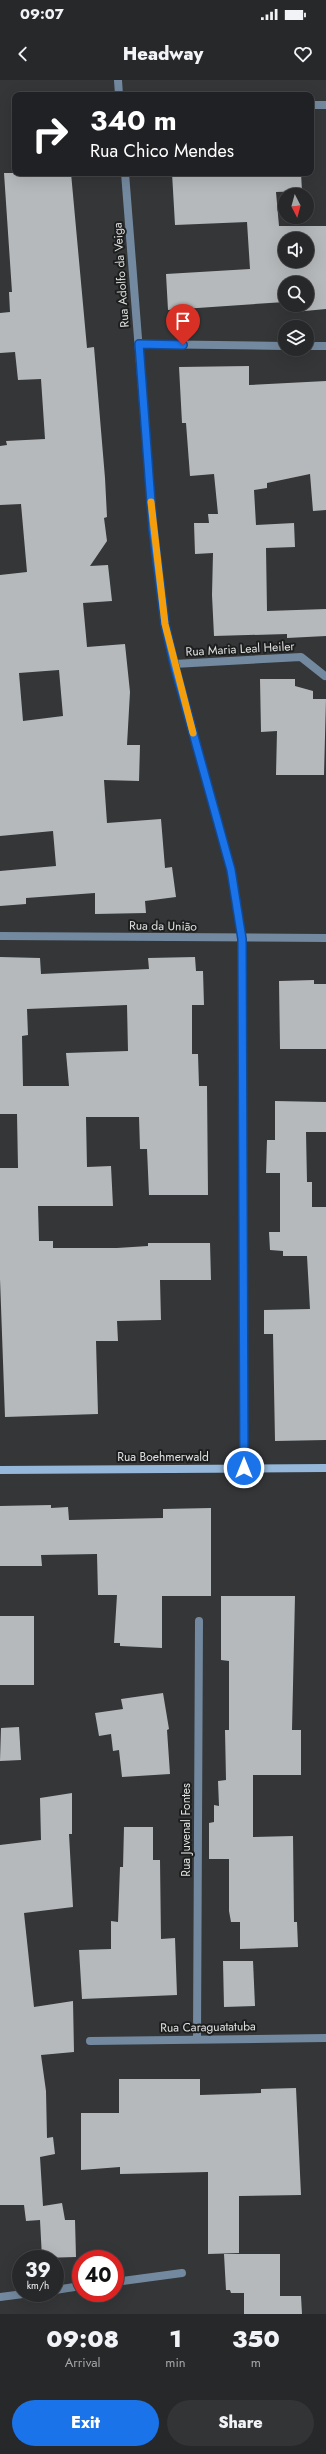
<!DOCTYPE html>
<html lang="en">
<head>
<meta charset="utf-8">
<style>
	body { margin:0; font-family:Jost,sans-serif; background:#333436; color:#f1f3f6; height:100vh; display:flex; flex-direction:column; font-size:15px; white-space:nowrap }
	* { box-sizing:border-box; margin:0 }
	p { font-size:13px; color:#a4a6a8 }
	.icon { flex:none; width:22px; height:22px; fill:none; stroke:currentColor; stroke-width:2; stroke-linecap:round; stroke-linejoin:round }
	.map { position:relative; height:2234px; overflow:hidden }
	.panel { display:flex; flex-direction:column; background:#27282a; flex:1 }
	.panel>* { flex:none }
	.top-card { position:absolute; left:12px; top:12px; width:302px; height:84px; border-radius:8px; box-shadow:0 4px 16px #0002,0 0 0 1px #434447; background:#202124; color:#fff; overflow:hidden }
	.needle { width:26px; rotate:174deg }
	.controls { position:absolute; left:278px; top:108px; display:grid; gap:8px }
	.controls a { display:grid; place-items:center; width:36px; height:36px; border-radius:50%; background:#27282a; box-shadow:0 4px 16px #0002,0 0 0 1px #434447; font-size:20px }
	.speed { position:absolute; left:12px; top:2170px; display:flex; gap:8px; font-size:20px; font-weight:700; text-align:center }
	.speed>* { display:grid; place-content:center; width:52px; height:52px; border-radius:50%; background:#27282a; box-shadow:0 4px 16px #0002,0 0 0 1px #434447; line-height:1 }
	.speed small { font-size:10px; font-weight:400 }
	.speed .limit { border:6px solid #d22; background:#fff; color:#111 }
	.pin { position:absolute; display:grid; place-items:center; width:34px; height:34px; color:#fff; margin:-41px -17px; border-radius:50% 50% 50% 0; rotate:-45deg; box-shadow:0 0 4px #0007 }
	.pin .icon { rotate:45deg }
	.me { position:absolute; width:44px; margin:-22px; rotate:0deg; stroke-linejoin:round; filter:drop-shadow(0 0 3px #0008) }
	.turn { display:flex; align-items:center; gap:14px; height:84px; padding:0 12px; font-size:18px }
	.turn .icon { width:52px; height:52px; stroke-width:2.5 }
	.turn b { display:block; font-size:28px; line-height:34px }
	.eta { display:flex; justify-content:space-evenly; align-items:center; height:68px; text-align:center }
	.eta b { font-size:24px; font-weight:800; line-height:28px }
	.primary-button { display:flex; gap:8px; margin-top:auto; padding:8px 12px }
	.primary-button a { flex:1; height:46px; border-radius:24px; background:#1a73e8; color:#fff; font-size:16px; font-weight:800; line-height:46px; text-align:center }
	.primary-button a+a { background:#333436; color:#f1f3f6 }
	.status { display:flex; justify-content:space-between; align-items:center; height:28px; padding:0 20px; background:#27282a; direction:ltr }
	.status svg { height:11px; fill:currentColor }
	header { display:flex; justify-content:space-between; align-items:center; height:52px; padding:0 12px; background:#27282a; font-size:18px; font-weight:800 }
	.map>svg:first-child { display:block }
	.building { fill:#b6b9bb; fill-rule:evenodd }
	.lines { fill:none; stroke-linecap:round; stroke-linejoin:round }
	.minor { stroke:#73899f; stroke-width:8 }
	.tertiary { stroke:#73899f; stroke-width:8 }
	.secondary { stroke:#95b8da; stroke-width:8 }
	.route-casing { stroke:#114b97; stroke-width:10 }
	.route { stroke:#1a73e8; stroke-width:7 }
	.slow { stroke:#f59e0b; stroke-width:7 }
	.labels { text-anchor:middle; stroke-width:4; stroke-linejoin:round; paint-order:stroke }
	.street-label { font-size:12px; fill:#e0e1e2; stroke:#1d1e1e }
</style>
</head>
<body>
<div class="status"><b>09:07</b><svg viewBox="0 0 49 12"><path d="M0 12V9h3v3zM5 12V6h3v6zM10 12V3h3v9zM15 12V0h3v12zM26 1h20v11H26zM47 4h2v5h-2z"/></svg></div>
<header><svg class="icon" aria-label="back" viewBox="0 0 24 24"><path d="M15 5l-7 7 7 7"/></svg>Headway<svg class="icon" aria-label="heart" viewBox="0 0 24 24"><path d="M12 20l-8-8c-3-5 5-10 8-4 3-6 11-1 8 4z"/></svg></header>
<div class="map">
<svg width="326" height="2234" viewBox="0 0 326 2234">
	<rect width="100%" height="100%" fill="#343638"/>
	<!-- building -->
	<g class="building">
		<path d="M4,93H71L87,268L94,267L105,398L107,437L104,438L107,461L90,486L108,485L112,521L83,523L87,567L125,564L130,612L127,665H140L139,701L104,700L107,743L161,739L165,788L172,787L176,817L145,821L146,833L95,834V813L26,818V824L0,826V791L56,786L53,751L0,756V495L27,492L21,424L0,425V366L7,365L6,361L45,359L41,299L18,300L15,272L0,273V233L10,232L9,212H12ZM59,590L63,636L23,641L19,593Z"/>
		<path d="M172,93H301L302,111L276,112L279,146H326V229L294,232L293,225H307V203H285V222L168,230L166,194L250,189L247,142L175,145ZM285,159H307V181H285Z"/>
		<polygon points="249,286 249,305 326,301 326,430 313,431 310,394 267,403 267,408 254,410 256,445 294,443 295,467 266,468 267,531 326,529 326,556 287,558 287,554 214,556 212,515 213,473 195,474 194,443 209,443 208,434 218,434 214,394 190,396 186,343 182,343 179,287"/>
		<polygon points="260,599 295,599 295,606 313,611 313,619 326,619 324,695 276,695 277,651 261,652"/>
		<path d="M0,877L40,878L41,894L149,889L148,878L195,877L196,891H203L204,925H192V974H198L199,1006H207L208,1115H149L147,1069H140L139,1037H86L87,1087L111,1086L113,1126H38L39,1161H53V1168H117L148,1166V1163H210L211,1200H160L161,1240L117,1241L118,1261H96L98,1334L5,1337L0,1199V1088H18L17,1034H0ZM127,925L128,971L66,973L69,1006H23L22,956L28,955L27,929Z"/>
		<polygon points="314,900 314,904 326,904 326,969 280,969 279,901"/>
		<polygon points="275,1021 326,1022 326,1052 306,1052 307,1102 312,1102 312,1127 326,1127 326,1360 275,1361 273,1254 264,1254 264,1230 310,1229 307,1176 283,1176 283,1171 270,1170 269,1152 280,1152 280,1093 266,1093 267,1060 275,1060"/>
		<polygon points="51,1425 51,1428 68,1427 69,1440 163,1438 163,1429 211,1428 211,1516 162,1516 162,1568 120,1566 120,1563 114,1563 117,1515 98,1515 97,1474 41,1475 42,1486 0,1486 0,1426"/>
		<polygon points="221,1516 295,1516 292,1650 301,1650 301,1695 253,1695 253,1757 293,1756 294,1842 297,1842 298,1867 240,1869 240,1842 231,1842 229,1831 229,1779 209,1779 209,1743 214,1742 214,1725 219,1726 218,1701 226,1700 225,1650 229,1650 229,1581 221,1580"/>
		<rect x="0" y="1536" width="34" height="69"/>
		<polygon points="163,1613 169,1649 167,1650 170,1694 122,1697 119,1670 113,1671 111,1654 99,1656 95,1633 123,1629 121,1619"/>
		<polygon points="19,1647 21,1680 0,1681 1,1648"/>
		<polygon points="72,1713 72,1754 69,1754 73,1827 24,1833 34,1927 73,1921 74,1972 41,1975 46,2011 47,2058 53,2057 55,2074 40,2077 43,2126 62,2123 65,2140 75,2140 76,2177 42,2178 40,2140 26,2141 24,2125 0,2125 0,1765 41,1760 40,1718"/>
		<polygon points="124,1747 153,1747 153,1780 160,1780 161,1859 175,1858 177,1915 82,1919 79,1870 111,1869 111,1841 118,1842 120,1787 123,1787"/>
		<polygon points="223,1881 253,1881 255,1926 224,1927"/>
		<polygon points="119,1999 200,1999 200,2015 261,2013 261,2009 296,2008 301,2115 239,2116 239,2173 208,2174 208,2092 120,2094 120,2087 81,2090 81,2033 119,2033"/>
		<polygon points="224,2174 280,2174 280,2216 301,2216 302,2234 244,2234 244,2213 231,2213 230,2210 226,2210"/>
	</g>
	<g class="lines">
		<!-- minor -->
		<g class="minor">
			<polyline points="311,25 326,25"/>
			<polyline points="139,264 285,266"/>
			<polyline points="307,266 326,266"/>
			<polyline points="174,584 301,577 325,596"/>
			<polyline points="0,856 326,858"/>
			<polyline points="197,1959 199,1541"/>
			<polyline points="90,1961 326,1958"/>
			<polyline points="115,2202 182,2193"/>
			<polyline points="55,2210 81,2206"/>
			<polyline points="0,2217 31,2213"/>
		</g>
		<!-- tertiary -->
		<g class="tertiary">
			<polyline points="118,0 119,15"/>
			<polyline points="125,93 153,449 165,544 174,584 231,789 242,859 244,1388"/>
		</g>
		<!-- secondary -->
		<polyline class="secondary" points="0,1390 326,1388"/>
	</g>
	<g class="lines">
		<defs>
			<polyline id="route" points="183,265 139,264 153,449 165,544 174,584 231,790 242,859 244,1388"/>
		</defs>
		<!-- route casing -->
		<use href="#route" class="route-casing"/>
		<!-- route -->
		<use href="#route" class="route"/>
		<!-- slow -->
		<polyline class="slow" points="151,422 165,544 193,653"/>
	</g>
	<g class="labels">
		<!-- street labels -->
		<g class="street-label">
			<text transform="translate(121 195) rotate(-94)" y="4">Rua Adolfo da Veiga</text>
			<text transform="translate(240 569) rotate(-3)" y="4">Rua Maria Leal Heiler</text>
			<text transform="translate(163 846) rotate(1)" y="4">Rua da União</text>
			<text x="163" y="1381">Rua Boehmerwald</text>
			<text transform="translate(186 1750) rotate(-90)" y="4">Rua Juvenal Fontes</text>
			<text transform="translate(208 1947) rotate(-1)" y="4">Rua Caraguatatuba</text>
		</g>
	</g>
</svg>
<div class="controls">
<a><svg class="needle" viewBox="-14 -14 28 28"><path d="M0-13l5 13h-10z" fill="#e53935"/><path d="M0 13l5-13h-10z" fill="#a4a6a8"/></svg></a>
<a><svg class="icon" aria-label="sound" viewBox="0 0 24 24"><path d="M4 9h4l5-4v14l-5-4H4zM17 9q2 3 0 6"/></svg></a>
<a><svg class="icon" aria-label="search" viewBox="0 0 24 24"><circle cx="10" cy="10" r="6"/><path d="M15 15l6 6"/></svg></a>
<a><svg class="icon" aria-label="layers" viewBox="0 0 24 24"><path d="M12 4l9 5-9 5-9-5zM3 14l9 5 9-5"/></svg></a>
</div>
<div class="speed"><div>39<small>km/h</small></div><div class="limit">40</div></div>
<div class="pin" style="left:183px;top:265px;background:#d93025"><svg class="icon" aria-label="arrive" viewBox="0 0 24 24"><path d="M6 21V4h12l-3 4 3 4H6"/></svg></div>
<svg class="me" style="left:244px;top:1388px" viewBox="-20 -20 40 40"><circle r="17" fill="#1a73e8" stroke="#fff" stroke-width="3"/><path d="M0-11L8 9 0 5-8 9z" fill="#fff"/></svg>
<div class="top-card">
<div class="turn"><svg class="icon" aria-label="right" viewBox="0 0 24 24"><path d="M7 20v-9h11M14 6l5 5-5 5"/></svg><div><b>340 m</b>Rua Chico Mendes</div></div>
</div>
</div>
<section class="panel">
<div class="eta">
<div><b>09:08</b><p>Arrival</p></div>
<div><b>1</b><p>min</p></div>
<div><b>350</b><p>m</p></div>
</div>
<div class="primary-button"><a>Exit</a><a>Share</a></div>
</section>
</body>
</html>
